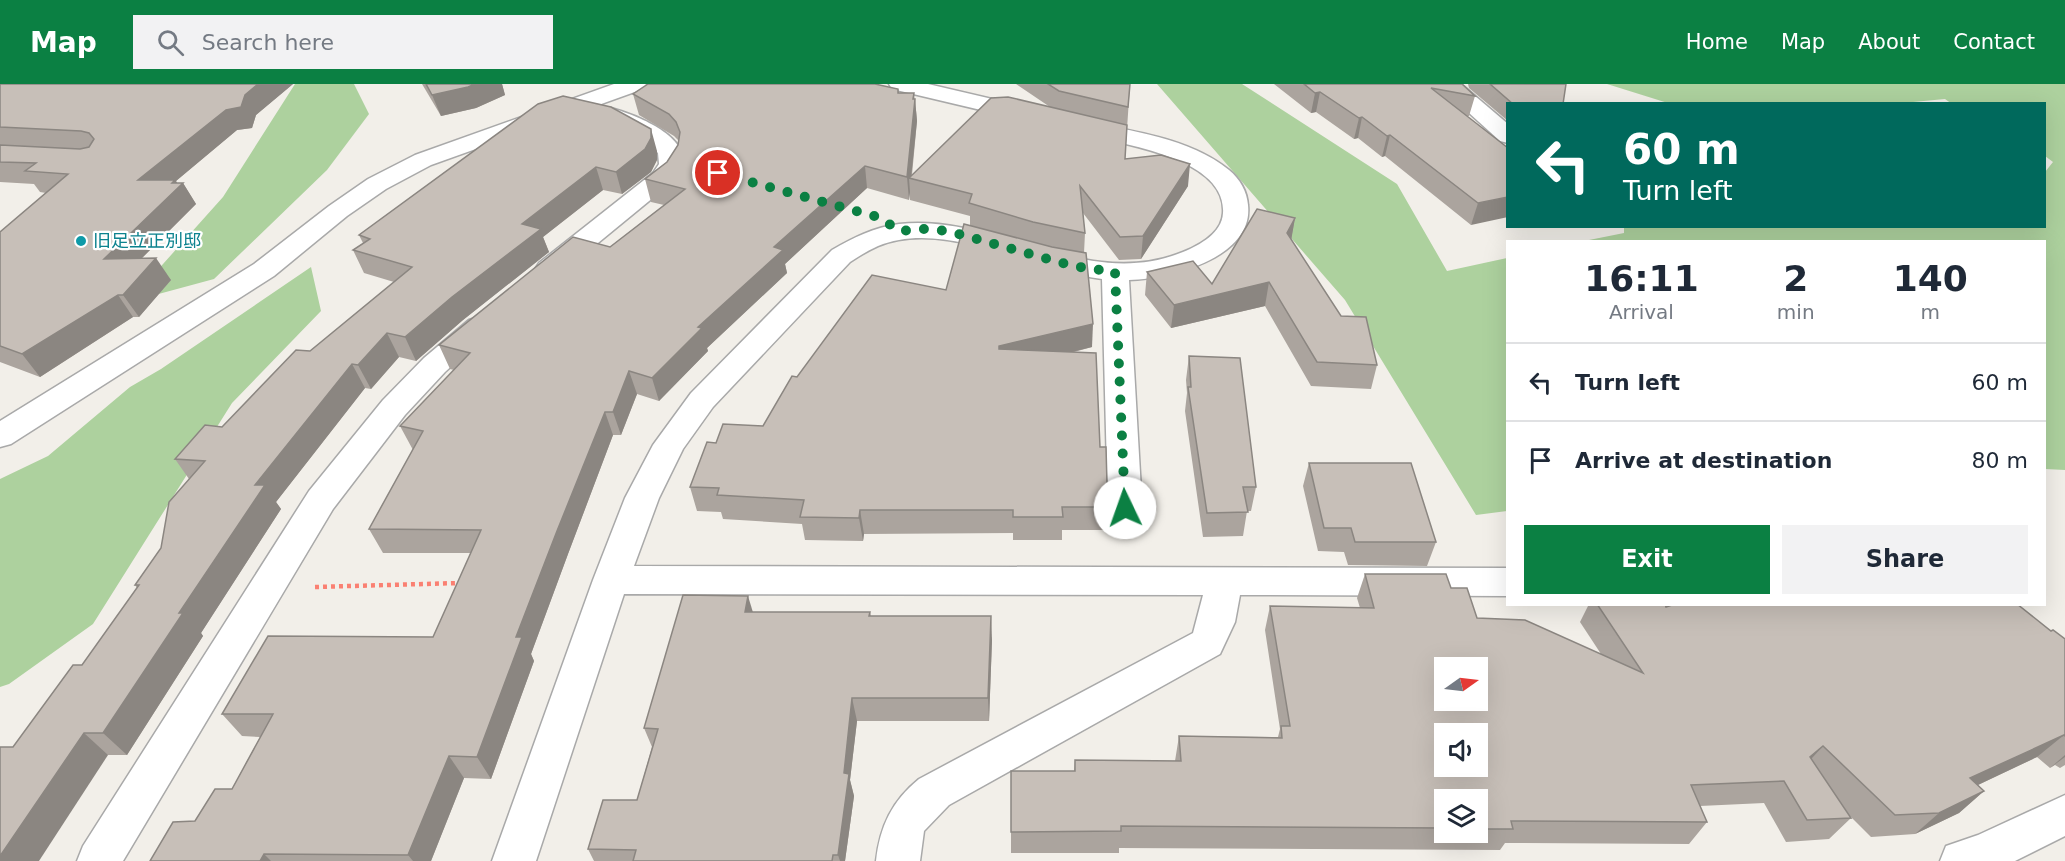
<!DOCTYPE html>
<html lang="en">
<head>
<meta charset="utf-8">
<style>
	body { margin:0; font-family:"DejaVu Sans","Noto Sans JP",sans-serif; background:#f2f2f3; color:#1f2937; height:100vh; display:flex; flex-direction:column; font-size:22px; white-space:nowrap }
	* { box-sizing:border-box; margin:0 }
	p { font-size:20px; color:#747a83 }
	.icon { flex:none; width:33px; height:33px; fill:none; stroke:currentColor; stroke-width:2; stroke-linecap:round; stroke-linejoin:round }
	.map { position:relative; flex:1; overflow:hidden }
	.side { position:absolute; left:1506px; top:156px; width:540px; height:366px; display:flex; flex-direction:column; background:#fff; border-radius:0px; box-shadow:0 6px 24px #0002 }
	.side>* { flex:none }
	.top-card { position:absolute; left:1506px; top:18px; width:540px; height:126px; border-radius:0px; box-shadow:0 6px 24px #0002; background:#00695c; color:#fff; overflow:hidden }
	.needle { width:39px; rotate:76deg }
	.controls { position:absolute; left:1434px; top:573px; display:grid; gap:12px }
	.controls a { display:grid; place-items:center; width:54px; height:54px; border-radius:0px; background:#fff; box-shadow:0 6px 24px #0002; font-size:30px }
	.pin { position:absolute; display:grid; place-items:center; width:51px; height:51px; color:#fff; margin:-26px; border:3px solid #fff; border-radius:50%; box-shadow:0 2px 6px #0007 }
	.me { position:absolute; width:66px; margin:-33px; rotate:357deg; stroke-linejoin:round; filter:drop-shadow(0 0 4px #0008) }
	.turn { display:flex; align-items:center; gap:21px; height:126px; padding:0 18px; font-size:27px }
	.turn .icon { width:78px; height:78px; stroke-width:2.5 }
	.turn b { display:block; font-size:42px; line-height:51px }
	.eta { display:flex; justify-content:space-evenly; align-items:center; height:102px; text-align:center }
	.eta b { font-size:36px; font-weight:700; line-height:42px }
	.action { display:flex; gap:12px; margin-top:auto; padding:12px 18px }
	.action a { flex:1; height:69px; border-radius:0px; background:#0b8043; color:#fff; font-size:24px; font-weight:700; line-height:69px; text-align:center }
	.action a+a { background:#f2f2f3; color:#1f2937 }
	ul { padding:0; list-style:none }
	li { display:flex; align-items:center; gap:18px; height:78px; padding:0 18px; border-top:2px solid #e0e1e3 }
	li div { flex:1 }
	li b { display:block; font-size:22px }
	li em { font-style:normal }
	header { display:flex; align-items:center; gap:36px; box-sizing:border-box; height:84px; padding:0 30px; background:#0b8043; color:#fff }
	header strong { font-size:28px }
	nav { display:flex; gap:33px; margin-inline-start:auto; font-size:21px }
	.search { width:420px; height:54px; background:#f2f2f3; display:flex; align-items:center; gap:15px; box-sizing:border-box; padding:0 21px; border-radius:0px; color:#747a83; font-size:22px }
	.map>svg:first-child { display:block }
	.forest { fill:#add19e }
	.lines { fill:none; stroke-linecap:round; stroke-linejoin:round }
	.minor-casing { stroke:#a9a9a9; stroke-width:3 }
	.path { stroke:#fa8072; stroke-width:4.5; stroke-dasharray:4 4; stroke-linecap:butt }
	.minor { fill:#fff; fill-rule:evenodd }
	.wall { fill:#aba49e; fill-rule:evenodd }
	.shaded-wall { fill:#8b8681 }
	.building { fill:#c7bfb8; stroke:#8b8681; stroke-width:1.5; fill-rule:evenodd }
	.route { stroke:#0b8043; stroke-width:10; stroke-dasharray:0 18 }
	.culture-dot { fill:#0f9aa8; stroke:#fff; stroke-width:2 }
	.labels { text-anchor:middle; stroke-width:4.5; stroke-linejoin:round; paint-order:stroke }
	.far-culture-label { font-size:18px; fill:#0d838f; stroke:#fff; text-anchor:start }
</style>
</head>
<body>
<header>
<strong>Map</strong>
<div class="search"><svg class="icon" aria-label="search" viewBox="0 0 24 24"><circle cx="10" cy="10" r="6"/><path d="M15 15l6 6"/></svg>Search here</div>
<nav><a>Home</a><a>Map</a><a>About</a><a>Contact</a></nav>
</header>
<div class="map">
<svg width="2065" height="777" viewBox="0 0 2065 777">
	<rect width="100%" height="100%" fill="#f2efe9"/>
	<!-- forest -->
	<g class="forest">
		<polygon points="295,0 354,0 369,30 327,86 214,195 129,218 223,113"/>
		<polygon points="1157,0 1242,0 1397,100 1447,187 1507,174 1507,427 1476,431 1345,216"/>
		<polygon points="1607,0 2065,0 2065,386 2045,385 2044,158 1584,157 1624,149 1624,142 2044,142 2045,88 2053,78 2045,72 2044,20 1952,20 1945,15 1892,20 1671,20"/>
		<polygon points="311,183 321,227 232,319 93,540 9,600 0,603 0,395 48,372 130,303 161,285"/>
	</g>
	<g class="lines">
		<defs>
			<g id="minor">
				<polygon points="614,0 646,0 643,5 431,81 386,105 347,132 274,192 11,360 0,363 0,337 254,180 329,122 368,95 415,71"/>
				<polygon points="889,0 928,0 1035,25 1038,30 1035,35 1027,37 892,5"/>
				<polygon points="1437,0 1461,0 1508,40 1508,59 1500,57"/>
				<path d="M611,24C633,30 686,50 683,79C682,86 675,93 671,99L559,191L549,193L539,191L535,185L539,179L653,89L659,80L658,69L641,53L603,36L600,31L603,26Z"/>
				<path d="M1083,37C1131,47 1190,54 1229,86C1240,95 1247,108 1248,121C1254,174 1169,195 1129,196L1142,424L1137,433L1125,436L1113,433L1108,424L1102,195C1034,187 944,134 878,162C869,166 859,172 850,178L713,323L683,365L659,414L634,482L1508,484V512L1240,511L1235,538L1220,570L949,721L924,747L920,777H876C880,742 892,717 919,695L1193,549L1203,511L624,510L536,777H492L593,496L625,414L653,361L691,309L832,166C853,154 874,143 899,140C996,129 1086,208 1183,168C1200,161 1222,149 1223,129C1227,72 1115,59 1075,49L1071,44L1075,39Z"/>
				<polygon points="479,233 489,236 493,242 489,248 445,288 405,331 333,425 123,777 77,777 83,762 309,407 383,316 424,274 469,236"/>
				<polygon points="2065,711 2065,752 2015,777 1940,777 1946,762 1978,751"/>
			</g>
		</defs>
		<!-- minor casing -->
		<use href="#minor" class="minor-casing"/>
		<!-- path -->
		<polyline class="path" points="315,503 460,499"/>
		<!-- minor -->
		<use href="#minor" class="minor"/>
	</g>
	<!-- wall -->
	<g class="wall">
		<polygon points="0,0 293,0 256,31 252,44 237,46 176,97 177,99 183,99 196,120 142,174 171,196 139,233 133,233 40,293 0,278 0,148 46,109 40,108 34,100 0,98"/>
		<polygon points="422,0 502,0 505,11 476,24 441,32"/>
		<polygon points="1016,0 1130,0 1125,75 1188,102 1141,175 1119,176 1083,129 1085,149 1084,169 1092,263 1074,268 1100,363 1113,423 1111,446 1062,446 1062,456 1013,456 1013,449 864,450 863,457 805,456 802,440 723,435 721,428 697,427 690,403 716,359 763,342 797,293 946,206 970,141 970,132 910,116 910,108 909,116 867,104 785,180 787,189 707,264 708,267 659,317 637,310 621,351 613,351 568,470 531,570 534,577 491,695 464,694 431,777 150,777 232,705 260,653 242,652 222,630 433,553 471,469 383,469 369,445 413,366 400,342 454,286 450,285 439,261 610,163 664,121 651,118 645,95 667,78 678,61 679,57 674,52 639,31 633,10 898,5 899,9 914,9 914,15 915,15 917,37 912,91 1050,23"/>
		<polygon points="1274,0 1462,0 1475,12 1469,32 1466,32 1508,64 1471,141 1385,72 1382,73 1358,54 1354,55 1316,28 1311,29"/>
		<polygon points="1468,0 1566,0 1563,20 1508,20 1508,37 1469,4"/>
		<polygon points="538,20 657,67 657,76 651,88 622,110 603,106 543,153 549,168 463,236 416,277 399,273 371,305 365,304 276,418 281,425 201,549 203,552 127,671 108,671 13,663 82,581 137,504 135,501 161,464 189,395 175,375 222,343 310,267 394,198 364,189 353,166 363,159 359,151"/>
		<polygon points="1295,134 1291,156 1341,232 1377,281 1371,305 1311,302 1265,222 1171,244 1145,211 1147,188 1212,200"/>
		<polygon points="1189,272 1256,403 1251,427 1247,427 1243,452 1203,453 1185,327 1187,309 1186,296"/>
		<polygon points="1309,379 1436,458 1427,482 1348,481 1344,468 1318,467 1303,402"/>
		<path d="M1365,490L1451,504L1477,534L1601,570L1580,538L1589,520H1665L1666,523L2051,547L2065,555V681L2060,684L2055,681L2050,684L2037,673L1978,701L1984,707L1959,729L1915,750L1871,753L1849,731L1851,734L1829,755L1786,758L1764,719L1700,722L1707,738L1689,760L1505,759L1500,766L1119,764V769H1011V748L1074,687L1075,676L1175,677L1179,652L1278,653L1280,645L1265,546L1270,522L1360,524L1357,514ZM1444,716H1478V748H1444Z"/>
		<polygon points="753,528 870,528 871,532 992,556 989,637 857,637 850,696 854,712 845,777 594,777 588,765 637,716 652,663 644,644"/>
	</g>
	<!-- shaded-wall -->
	<g class="shaded-wall">
		<polygon points="258,0 293,0 256,31 252,44 237,46 176,97 179,103 183,99 196,120 119,197 104,175 138,96"/>
		<polygon points="475,0 502,0 505,11 476,24 441,32 432,11"/>
		<polygon points="1320,8 1316,28 1311,29 1315,9"/>
		<polygon points="914,9 915,22 915,15 917,37 911,94 909,94 910,108 909,116 907,93"/>
		<polygon points="1362,33 1358,54 1354,55 1359,34"/>
		<polygon points="651,45 657,67 657,76 651,88 622,110 616,88"/>
		<polygon points="1390,51 1385,72 1382,73 1387,52"/>
		<polygon points="1190,80 1188,102 1141,175 1143,152"/>
		<polygon points="865,82 867,104 785,180 787,189 707,264 708,267 659,317 652,294 698,243 774,163"/>
		<polygon points="596,83 603,106 543,153 549,168 463,236 416,277 405,253 522,140"/>
		<polygon points="1508,113 1508,133 1471,141 1478,119"/>
		<polygon points="1295,134 1291,157 1287,149"/>
		<polygon points="156,174 171,196 139,233 123,211"/>
		<polygon points="1269,198 1265,222 1171,244 1174,221"/>
		<polygon points="118,211 133,233 40,293 22,270"/>
		<polygon points="1093,240 1092,263 999,286 999,262"/>
		<polygon points="387,249 399,273 371,305 358,281"/>
		<polygon points="352,280 365,304 276,418 281,425 201,549 203,552 127,671 103,649 179,529 255,401"/>
		<polygon points="629,287 637,310 621,351 613,328"/>
		<polygon points="605,328 613,351 568,470 531,570 534,577 491,695 477,673 516,553 557,447"/>
		<polygon points="860,426 864,450 863,457 859,434"/>
		<polygon points="748,512 755,535 745,528"/>
		<polygon points="991,532 992,556 989,637 988,614"/>
		<polygon points="852,614 857,637 850,696 854,712 845,777 840,777 838,771 844,689"/>
		<polygon points="84,649 108,671 39,777 0,777 0,772"/>
		<polygon points="2064,651 2037,673 1946,716 1970,694"/>
		<polygon points="1823,662 1802,685 1810,673"/>
		<polygon points="2065,671 2065,673 2050,684"/>
		<polygon points="449,672 464,694 431,777 413,777 408,771"/>
		<polygon points="1984,707 1959,729 1915,750 1939,729"/>
		<polygon points="264,770 271,777 260,777"/>
	</g>
	<!-- building -->
	<g class="building">
		<polygon points="0,0 258,0 245,11 241,23 226,26 138,96 175,96 172,99 183,99 104,175 156,174 123,211 118,211 22,270 0,262 0,148 68,90 25,87 36,79 0,78 0,61 80,65 89,63 94,55 89,49 81,47 0,43"/>
		<polygon points="426,0 475,0 468,3 432,11"/>
		<polygon points="648,0 875,0 898,5 898,9 914,9 913,15 915,15 907,93 865,82 774,163 783,166 698,243 702,244 652,294 629,287 613,328 605,328 557,447 516,553 522,553 477,673 449,672 408,771 264,770 260,777 150,777 173,738 195,737 215,705 232,705 273,630 222,630 268,552 433,553 481,446 369,445 423,347 400,342 470,269 439,261 573,153 610,163 685,105 645,95 667,78 678,61 680,48 676,38 669,30 633,10"/>
		<polygon points="1048,0 1130,0 1128,23 1059,7"/>
		<polygon points="1304,0 1462,0 1475,12 1431,4 1508,64 1508,113 1478,119 1390,51 1387,52 1362,33 1359,34 1320,8 1315,9"/>
		<polygon points="1490,0 1566,0 1563,20 1513,20"/>
		<polygon points="563,12 611,23 651,45 651,54 645,65 616,88 596,83 522,140 541,145 452,213 405,253 387,249 358,281 352,280 255,401 265,401 179,529 183,529 103,649 84,649 0,772 0,663 13,663 73,581 82,581 139,501 135,501 161,464 169,418 205,377 175,375 205,341 222,343 296,266 310,267 412,183 353,166 370,155 359,151 538,20"/>
		<polygon points="1008,13 1127,41 1125,75 1161,71 1190,80 1143,152 1120,153 1080,102 1085,149 1033,138 969,119 972,110 909,94 991,14"/>
		<polygon points="1257,125 1295,134 1287,149 1341,232 1366,233 1377,281 1317,278 1269,198 1174,221 1147,188 1193,177 1212,200"/>
		<polygon points="964,140 1052,163 1086,169 1093,240 999,262 999,265 1096,269 1100,363 1106,363 1107,400 1112,409 1113,423 1062,423 1063,433 1013,433 1013,426 860,426 859,434 800,433 804,416 717,411 719,404 690,403 707,358 716,359 723,340 763,342 792,292 797,293 872,191 946,206"/>
		<polygon points="1189,272 1240,274 1256,403 1243,403 1248,428 1207,429 1188,303 1191,303"/>
		<polygon points="1309,379 1411,379 1436,458 1355,458 1351,444 1324,444"/>
		<path d="M1365,490H1446L1451,504H1467L1477,534L1525,536L1643,589L1597,520H1665L1666,523L1675,520H2017L2051,547L2053,546L2065,555V652L2064,651L1970,694L1984,707L1939,729L1895,731L1823,662L1810,673L1851,734L1807,736L1784,697L1691,701L1707,738L1511,737L1513,745H1478V716H1444V744L1121,742V747L1011,748V687H1075V676L1181,677L1179,652L1282,654L1281,642H1290L1270,522L1374,524ZM1444,584H1478V616H1444ZM1444,650H1478V682H1444Z"/>
		<polygon points="683,511 748,512 745,528 870,528 869,532 991,532 988,614 852,614 844,689 849,690 838,771 833,771 832,777 633,777 636,766 588,765 603,716 637,716 658,645 644,644"/>
	</g>
	<g class="lines">
		<!-- route -->
		<polyline class="route" points="718,89 878,133 900,147 925,145 948,147 1073,182 1115,188 1125,424"/>
	</g>
	<!-- markers -->
	<circle class="culture-dot" cx="81" cy="157" r="6"/>
	<g class="labels">
		<!-- far-culture labels -->
		<g class="far-culture-label">
			<text x="93" y="163">旧足立正別邸</text>
		</g>
	</g>
</svg>
<div class="controls">
<a><svg class="needle" viewBox="-14 -14 28 28"><path d="M0-13l5 13h-10z" fill="#e53935"/><path d="M0 13l5-13h-10z" fill="#747a83"/></svg></a>
<a><svg class="icon" aria-label="sound" viewBox="0 0 24 24"><path d="M4 9h4l5-4v14l-5-4H4zM17 9q2 3 0 6"/></svg></a>
<a><svg class="icon" aria-label="layers" viewBox="0 0 24 24"><path d="M12 4l9 5-9 5-9-5zM3 14l9 5 9-5"/></svg></a>
</div>
<div class="pin" style="left:718px;top:89px;background:#d93025"><svg class="icon" aria-label="arrive" viewBox="0 0 24 24"><path d="M6 21V4h12l-3 4 3 4H6"/></svg></div>
<svg class="me" style="left:1125px;top:424px" viewBox="-20 -20 40 40"><circle r="19" fill="#fff"/><path d="M0-13L10 11 0 6-10 11z" fill="#0b8043"/></svg>
<div class="top-card">
<div class="turn"><svg class="icon" aria-label="left" viewBox="0 0 24 24"><path d="M17 20v-9H6M10 6l-5 5 5 5"/></svg><div><b>60 m</b>Turn left</div></div>
</div>
<section class="side">
<div class="eta">
<div><b>16:11</b><p>Arrival</p></div>
<div><b>2</b><p>min</p></div>
<div><b>140</b><p>m</p></div>
</div>
<ul>
<li><svg class="icon" aria-label="left" viewBox="0 0 24 24"><path d="M17 20v-9H6M10 6l-5 5 5 5"/></svg><div><b>Turn left</b></div><em>60 m</em></li>
<li><svg class="icon" aria-label="arrive" viewBox="0 0 24 24"><path d="M6 21V4h12l-3 4 3 4H6"/></svg><div><b>Arrive at destination</b></div><em>80 m</em></li>
</ul>
<div class="action"><a>Exit</a><a>Share</a></div>
</section>
</div>
</body>
</html>
